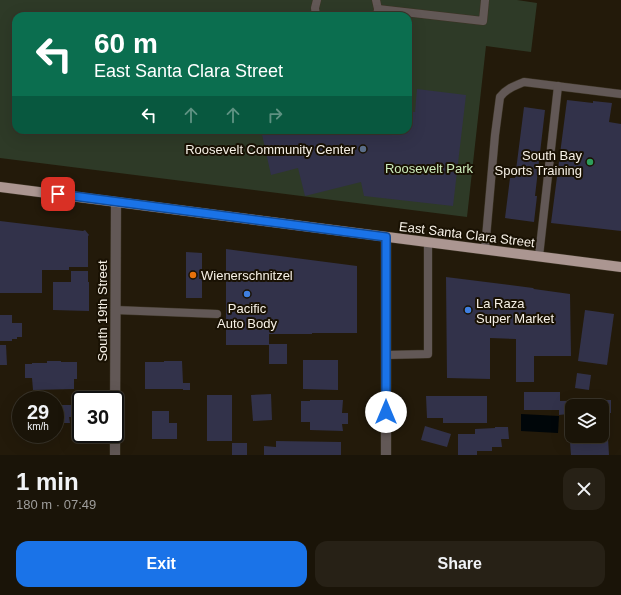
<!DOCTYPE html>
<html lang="en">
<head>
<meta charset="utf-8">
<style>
	body { margin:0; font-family:Arial,sans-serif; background:#272116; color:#f1f3f6; height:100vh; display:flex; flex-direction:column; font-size:15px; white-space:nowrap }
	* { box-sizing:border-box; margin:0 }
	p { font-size:13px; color:#9f9e9c }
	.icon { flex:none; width:22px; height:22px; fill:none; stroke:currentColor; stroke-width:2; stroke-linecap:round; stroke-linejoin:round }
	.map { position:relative; height:455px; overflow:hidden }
	.details { display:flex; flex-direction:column; background:#1a1408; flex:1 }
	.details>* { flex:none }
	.top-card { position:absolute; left:12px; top:12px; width:400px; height:122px; border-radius:12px; box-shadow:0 4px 16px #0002,0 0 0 1px #383329; background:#0b6e4f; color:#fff; overflow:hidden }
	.fabs { position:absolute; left:565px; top:399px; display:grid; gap:8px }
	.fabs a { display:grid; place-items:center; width:44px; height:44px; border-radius:8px; background:#1a1408; box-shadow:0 4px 16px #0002,0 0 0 1px #383329; font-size:20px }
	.speed { position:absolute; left:12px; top:391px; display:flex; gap:8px; font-size:20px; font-weight:700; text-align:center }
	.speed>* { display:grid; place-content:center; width:52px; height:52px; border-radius:50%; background:#1a1408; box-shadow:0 4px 16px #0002,0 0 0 1px #383329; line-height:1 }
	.speed small { font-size:10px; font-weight:400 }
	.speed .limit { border:2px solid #111; border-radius:6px; background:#fff; color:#111 }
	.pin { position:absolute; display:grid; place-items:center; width:34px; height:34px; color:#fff; margin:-17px; border-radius:8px; box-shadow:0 2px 6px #0006 }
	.me { position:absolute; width:44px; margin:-22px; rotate:0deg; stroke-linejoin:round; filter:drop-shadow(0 0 3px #0008) }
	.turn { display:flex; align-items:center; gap:14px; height:84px; padding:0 16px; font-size:18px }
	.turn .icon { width:52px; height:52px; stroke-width:2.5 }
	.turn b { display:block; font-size:28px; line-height:34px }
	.lanes { display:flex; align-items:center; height:38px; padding:0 16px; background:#0003; justify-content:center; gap:20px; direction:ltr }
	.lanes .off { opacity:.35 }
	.round { display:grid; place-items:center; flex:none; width:42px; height:42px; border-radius:12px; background:#272116 }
	.overview { display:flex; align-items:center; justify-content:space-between; height:68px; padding:0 16px }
	h1 { font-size:24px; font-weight:700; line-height:30px }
	.action { display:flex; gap:8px; margin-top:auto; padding:8px 16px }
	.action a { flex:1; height:46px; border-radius:12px; background:#1a73e8; color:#fff; font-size:16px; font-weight:700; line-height:46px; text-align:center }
	.action a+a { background:#272116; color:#f1f3f6 }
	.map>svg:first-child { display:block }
	.green { fill:#2e3a27; fill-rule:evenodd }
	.water { fill:#000609 }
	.building { fill:#32324a }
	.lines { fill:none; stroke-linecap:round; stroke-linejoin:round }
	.lane-casing { stroke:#3c3425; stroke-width:9 }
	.street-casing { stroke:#3c3425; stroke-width:11 }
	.primary-casing { stroke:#3c3425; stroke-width:11 }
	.lane { stroke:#625856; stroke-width:8 }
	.street { stroke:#625856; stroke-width:10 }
	.primary { stroke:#ab9691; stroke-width:10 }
	.route-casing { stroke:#114b97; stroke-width:10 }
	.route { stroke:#1a73e8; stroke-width:7 }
	.service-dot { fill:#5c6f8a; stroke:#191103; stroke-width:1.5 }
	.leisure-dot { fill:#2e9e5b; stroke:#191103; stroke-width:1.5 }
	.food-dot { fill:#e8710a; stroke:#191103; stroke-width:1.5 }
	.shop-dot { fill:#3f7fe0; stroke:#191103; stroke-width:1.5 }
	.labels { text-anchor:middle; stroke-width:4; stroke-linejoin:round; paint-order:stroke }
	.poi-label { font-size:13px; fill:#f7f1e7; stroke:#191103; text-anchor:end }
	.park-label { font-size:13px; fill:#cdecbc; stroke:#191103 }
	.street-label { font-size:13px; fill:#f7f1e7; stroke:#191103 }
</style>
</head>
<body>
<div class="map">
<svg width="621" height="455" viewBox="0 0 621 455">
	<rect width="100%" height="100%" fill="#231a0a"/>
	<!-- green -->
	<path class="green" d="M0,0H517L537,3L531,52L486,46L467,217L0,158ZM16,16H408V130H16Z"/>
	<!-- water -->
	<polygon class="water" points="521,414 559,416 558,433 521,431"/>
	<!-- building -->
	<g class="building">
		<polygon points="417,89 466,95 453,206 364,196 361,182 305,196 298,168 271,175 261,130 408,130 408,111 415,112"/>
		<polygon points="567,100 593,103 593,101 612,103 609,122 621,124 621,231 551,223"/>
		<polygon points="524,107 545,110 535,196 537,196 534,222 505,218 510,178 515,178"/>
		<polygon points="0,221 83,231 85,230 89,235 88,236 88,267 69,267 69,270 42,270 42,293 0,293"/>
		<polygon points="226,249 357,266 357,333 312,333 312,334 269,334 269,345 226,345"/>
		<polygon points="186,252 202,253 202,271 199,271 199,279 202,279 202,298 186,298"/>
		<polygon points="71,271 88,271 88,282 89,282 89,311 53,310 53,282 71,282"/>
		<polygon points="446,277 533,288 534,289 570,294 571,356 534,356 534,382 516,382 516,339 490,338 490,379 447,378"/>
		<polygon points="585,310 614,314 607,365 578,361"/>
		<polygon points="0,315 12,315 12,323 22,323 22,337 17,337 17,339 12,339 12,341 0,341"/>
		<rect x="269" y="344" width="18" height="20"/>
		<polygon points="0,345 6,345 7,365 0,365"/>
		<polygon points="303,360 338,360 338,390 303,389"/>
		<polygon points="47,361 61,361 61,362 77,362 77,379 74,379 74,389 33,390 32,378 25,378 25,364 32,364 32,363 47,363"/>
		<polygon points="164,361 182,361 183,383 190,383 190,390 183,390 183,389 145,389 145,362 164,362"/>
		<polygon points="577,373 591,375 589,390 575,388"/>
		<polygon points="524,392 560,392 560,401 611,400 611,413 608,413 609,424 602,424 602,406 572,406 572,430 569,430 568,414 559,415 559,410 524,410"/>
		<polygon points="271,394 272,420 253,421 251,395"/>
		<rect x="207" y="395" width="25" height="46"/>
		<polygon points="426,396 487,396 487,423 443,423 443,418 427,418"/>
		<polygon points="310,400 343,400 342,413 348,413 348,424 342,424 343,431 310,430 310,422 301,422 301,401 310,401"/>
		<polygon points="55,402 59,402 59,405 71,405 71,417 69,417 70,423 55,423"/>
		<polygon points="152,411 169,411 169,423 177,423 177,439 152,439"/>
		<polygon points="425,426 451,434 447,447 421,440"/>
		<polygon points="495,427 508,427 509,439 501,439 502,447 492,447 492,451 477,451 477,455 458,455 458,434 475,434 475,429 495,428"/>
		<polygon points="593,438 608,438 609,455 571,455 570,442 593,442"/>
		<polygon points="276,441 341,442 341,455 264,455 264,446 276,447"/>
		<rect x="232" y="443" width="15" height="12"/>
	</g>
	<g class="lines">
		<defs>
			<g id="lane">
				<polyline points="376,0 378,9 377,16"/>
				<polyline points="378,9 483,21 485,0"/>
				<polyline points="316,16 315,8 317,0"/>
				<path d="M485,249L495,135L500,97C506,89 514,86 524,82L621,94"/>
				<polyline points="539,256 558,86"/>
				<polyline points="115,310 217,314"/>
				<polyline points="386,355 428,354 428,242"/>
			</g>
			<g id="street">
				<polyline points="115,420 116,202"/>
				<polyline points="115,455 115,434"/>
				<polyline points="386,455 386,237"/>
			</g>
			<polyline id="primary" points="0,187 621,267"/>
		</defs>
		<!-- lane casing -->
		<use href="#lane" class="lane-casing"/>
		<!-- street casing -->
		<use href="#street" class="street-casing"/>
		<!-- primary casing -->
		<use href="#primary" class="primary-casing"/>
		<!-- lane -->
		<use href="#lane" class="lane"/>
		<!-- street -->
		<use href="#street" class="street"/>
		<!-- primary -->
		<use href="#primary" class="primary"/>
	</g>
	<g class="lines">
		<defs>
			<polyline id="route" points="58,194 386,237 386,412"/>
		</defs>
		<!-- route casing -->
		<use href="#route" class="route-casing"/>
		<!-- route -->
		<use href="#route" class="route"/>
	</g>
	<!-- markers -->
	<circle class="service-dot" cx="363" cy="149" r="4"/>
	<circle class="leisure-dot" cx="590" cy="162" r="4"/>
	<circle class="food-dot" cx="193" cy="275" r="4"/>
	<g class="shop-dot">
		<circle cx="247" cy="294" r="4"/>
		<circle cx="468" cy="310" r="4"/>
	</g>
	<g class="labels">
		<!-- poi labels -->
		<g class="poi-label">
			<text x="355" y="154">Roosevelt Community Center</text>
			<text x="582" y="160">South Bay<tspan x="582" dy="15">Sports Training</tspan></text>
			<text x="201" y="280" text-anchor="start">Wienerschnitzel</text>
			<text x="476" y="308" text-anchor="start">La Raza<tspan x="476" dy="15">Super Market</tspan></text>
			<text x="247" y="313" text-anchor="middle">Pacific<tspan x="247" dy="15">Auto Body</tspan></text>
		</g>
		<!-- park labels -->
		<g class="park-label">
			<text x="429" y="173">Roosevelt Park</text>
		</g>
		<!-- street labels -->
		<g class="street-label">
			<text transform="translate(467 234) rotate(7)" y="5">East Santa Clara Street</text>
			<text transform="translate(102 311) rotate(-90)" y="5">South 19th Street</text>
		</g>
	</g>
</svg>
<div class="fabs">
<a><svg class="icon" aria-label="layers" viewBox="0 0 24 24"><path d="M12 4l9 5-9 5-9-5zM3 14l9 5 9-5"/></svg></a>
</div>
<div class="speed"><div>29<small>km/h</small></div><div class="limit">30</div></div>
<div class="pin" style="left:58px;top:194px;background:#d93025"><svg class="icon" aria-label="arrive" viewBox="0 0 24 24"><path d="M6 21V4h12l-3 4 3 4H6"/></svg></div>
<svg class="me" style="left:386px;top:412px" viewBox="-20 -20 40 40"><circle r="19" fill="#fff"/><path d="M0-13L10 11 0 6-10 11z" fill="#1a73e8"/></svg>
<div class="top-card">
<div class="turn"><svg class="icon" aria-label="left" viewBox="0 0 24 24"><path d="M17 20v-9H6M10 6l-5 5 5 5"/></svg><div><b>60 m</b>East Santa Clara Street</div></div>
<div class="lanes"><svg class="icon" aria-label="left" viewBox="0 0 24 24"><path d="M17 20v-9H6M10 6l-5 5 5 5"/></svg><svg class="icon off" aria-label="ahead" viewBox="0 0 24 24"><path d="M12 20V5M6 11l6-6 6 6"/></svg><svg class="icon off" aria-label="ahead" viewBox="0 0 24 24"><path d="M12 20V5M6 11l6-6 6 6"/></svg><svg class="icon off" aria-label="right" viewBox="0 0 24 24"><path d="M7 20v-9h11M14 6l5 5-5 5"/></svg></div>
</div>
</div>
<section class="details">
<div class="overview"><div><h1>1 min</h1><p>180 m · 07:49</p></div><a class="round"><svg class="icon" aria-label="close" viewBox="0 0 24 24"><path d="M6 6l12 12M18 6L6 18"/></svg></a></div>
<div class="action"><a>Exit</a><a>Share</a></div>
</section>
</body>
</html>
